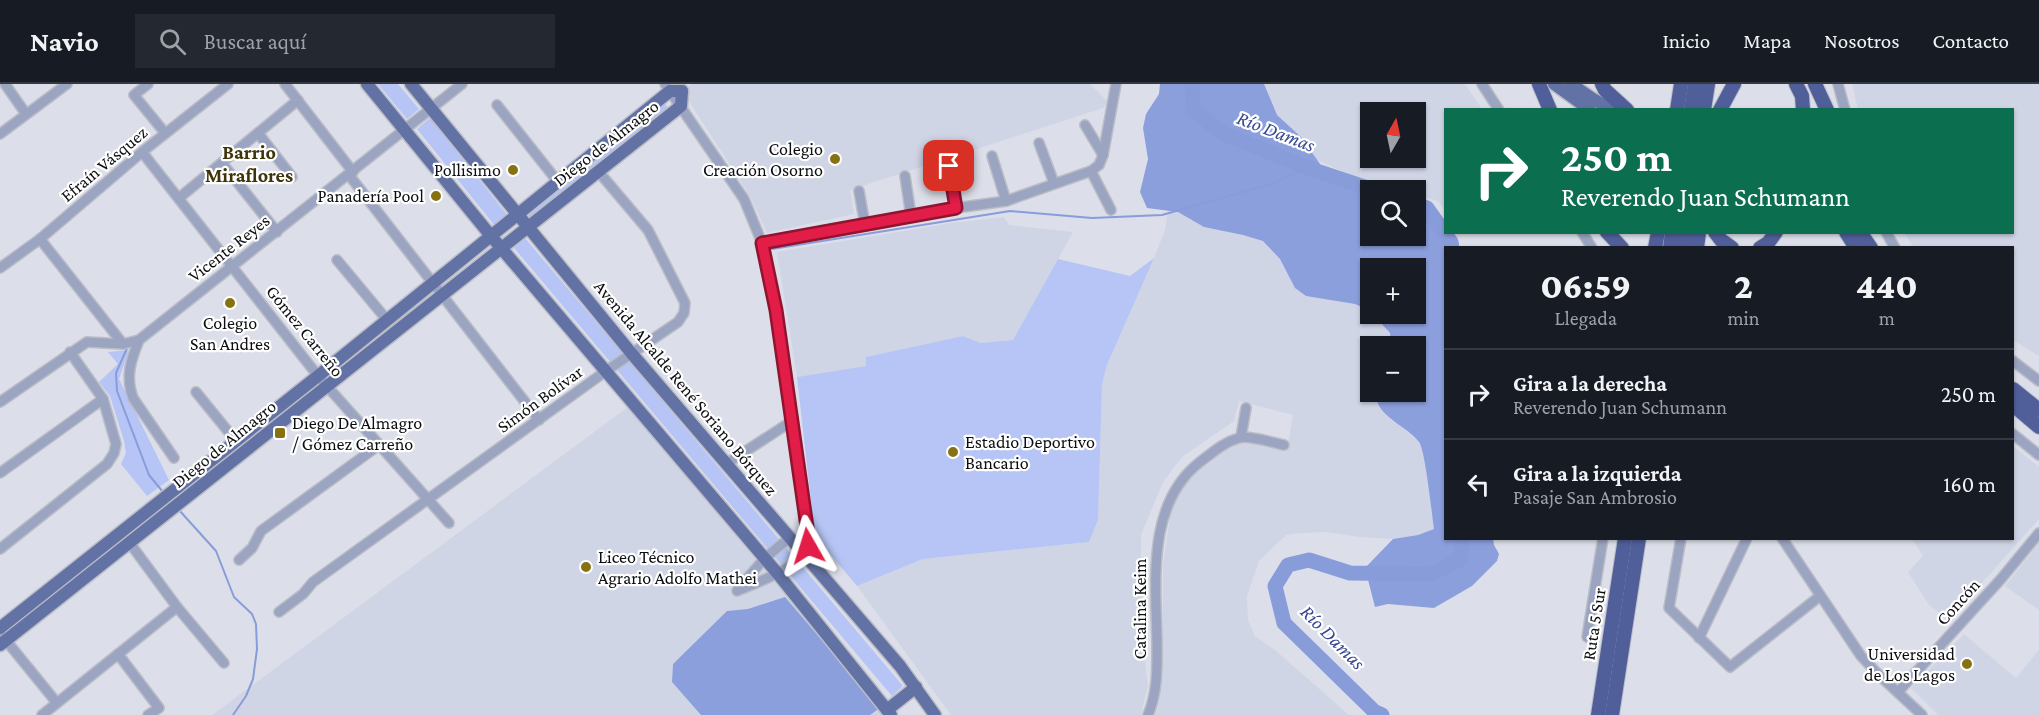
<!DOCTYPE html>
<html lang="es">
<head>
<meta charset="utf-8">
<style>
	body { margin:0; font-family:"Crimson Pro",serif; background:#242831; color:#f1f3f6; height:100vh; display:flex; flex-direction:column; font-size:22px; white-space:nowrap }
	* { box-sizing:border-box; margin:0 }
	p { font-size:20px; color:#9ea1a6 }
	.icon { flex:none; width:33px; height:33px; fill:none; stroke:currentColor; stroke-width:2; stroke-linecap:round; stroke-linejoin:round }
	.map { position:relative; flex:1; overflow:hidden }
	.details { position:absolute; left:1444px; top:162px; width:570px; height:294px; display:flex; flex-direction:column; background:#171b24; border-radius:0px; box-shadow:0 2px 4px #0004 }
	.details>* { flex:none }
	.guide { position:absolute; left:1444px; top:24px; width:570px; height:126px; border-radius:0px; box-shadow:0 2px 4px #0004; background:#0b6e4f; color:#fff; overflow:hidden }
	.needle { width:39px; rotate:9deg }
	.buttons { position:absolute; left:1360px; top:18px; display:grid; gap:12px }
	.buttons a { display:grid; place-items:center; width:66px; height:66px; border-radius:0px; background:#171b24; box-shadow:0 2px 4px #0004; font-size:30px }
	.pin { position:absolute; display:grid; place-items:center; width:51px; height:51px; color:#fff; margin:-26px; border-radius:12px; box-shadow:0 3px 9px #0006 }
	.me { position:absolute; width:66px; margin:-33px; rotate:354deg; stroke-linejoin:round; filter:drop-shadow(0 0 4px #0008) }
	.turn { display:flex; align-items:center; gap:21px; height:126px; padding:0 18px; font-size:27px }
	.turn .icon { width:78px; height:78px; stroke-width:2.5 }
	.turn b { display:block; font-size:42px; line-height:51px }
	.eta { display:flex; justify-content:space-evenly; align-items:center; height:102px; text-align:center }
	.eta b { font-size:36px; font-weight:800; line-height:42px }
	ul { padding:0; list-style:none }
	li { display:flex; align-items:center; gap:18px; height:90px; padding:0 18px; border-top:2px solid #363941 }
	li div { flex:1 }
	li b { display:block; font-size:22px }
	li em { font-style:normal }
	header { display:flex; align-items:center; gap:36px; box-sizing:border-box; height:84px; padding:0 30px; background:#171b24; border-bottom:2px solid #363941 }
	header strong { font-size:28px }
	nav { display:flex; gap:33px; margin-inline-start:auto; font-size:21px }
	.search { width:420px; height:54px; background:#242831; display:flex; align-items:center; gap:15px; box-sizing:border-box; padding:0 21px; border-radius:0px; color:#9ea1a6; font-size:22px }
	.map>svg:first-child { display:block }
	.built { fill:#d0d5e6; fill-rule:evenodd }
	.green { fill:#b6c5f5 }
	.forest { fill:#8c9fdd }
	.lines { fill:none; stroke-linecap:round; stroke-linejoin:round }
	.stream { stroke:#899cda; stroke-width:2 }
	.river { stroke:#899cda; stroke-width:15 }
	.minor-casing { stroke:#bbbdc6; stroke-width:12 }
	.major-casing { stroke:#bbbdc6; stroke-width:15 }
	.highway-casing { stroke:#bbbdc6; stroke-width:16 }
	.minor { stroke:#9ba4c0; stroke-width:9 }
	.major { stroke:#6372a4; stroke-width:12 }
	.highway { stroke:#505f99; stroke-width:14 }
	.route-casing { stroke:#92132f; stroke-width:15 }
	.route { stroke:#e11d48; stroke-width:10 }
	.poi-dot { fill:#867213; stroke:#fff; stroke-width:2 }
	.labels { text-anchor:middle; stroke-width:4.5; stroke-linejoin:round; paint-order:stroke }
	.street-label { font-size:18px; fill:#0c0d10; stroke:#fff }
	.poi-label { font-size:18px; fill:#0c0d10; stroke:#fff; text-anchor:end }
	.water-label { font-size:20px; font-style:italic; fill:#384892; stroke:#fff }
	.neighbourhood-label { font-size:20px; font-weight:bold; fill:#3e3409; stroke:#fff }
</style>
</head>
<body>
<header>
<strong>Navio</strong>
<div class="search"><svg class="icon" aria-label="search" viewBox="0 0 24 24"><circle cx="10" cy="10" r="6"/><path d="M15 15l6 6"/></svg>Buscar aquí</div>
<nav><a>Inicio</a><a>Mapa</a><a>Nosotros</a><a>Contacto</a></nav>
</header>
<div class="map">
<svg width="2039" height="631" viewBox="0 0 2039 631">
	<rect width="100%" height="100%" fill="#dcdfe9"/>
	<!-- built -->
	<g class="built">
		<polygon points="691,0 1090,0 1108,18 1103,24 850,106 854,130 767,149 750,112 683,8"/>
		<path d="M1258,0H1465L1482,25L1446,26V127L1438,117L1416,111V106H1402L1348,90L1310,73L1266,26ZM1371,28H1416V74H1371Z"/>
		<polygon points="1852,0 2039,0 2039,272 2013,256 2013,164 1913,163 1904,149 2013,148 2013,26 1858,25"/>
		<path d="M1180,46L1371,152H1416L1434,445L1418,451L1393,455L1360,453L1325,448L1301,449L1286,451L1259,477L1247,512L1248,536L1255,552L1275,566L1349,631H1154L1158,623L1162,601L1163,481L1172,419L1195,387L1221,368L1244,357L1287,366L1293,331L1239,317L1234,337L1182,373L1163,398L1141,451V550L1148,601L1141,631H951L857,502L923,475L1089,458L1098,436L1102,300L1107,281L1154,174L1165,146ZM1371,184H1416V230H1371ZM1371,262H1416V308H1371Z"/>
		<polygon points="1004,133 1009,141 1073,148 1013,256 981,259 963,252 867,273 867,282 797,293 777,168 951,139"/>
		<polygon points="628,323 885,631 212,631"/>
		<polygon points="2013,362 2039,383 2039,435 1949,536 1929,521 1908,488 1923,472 1912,455 2013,454"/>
		<polygon points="2039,459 2039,526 2005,502"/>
		<polygon points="1964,550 2016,594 2039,566 2039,631 1938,631 1911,604"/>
	</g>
	<!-- green -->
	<g class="green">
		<polygon points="378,0 398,0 419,25 407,35"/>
		<polygon points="665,19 669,26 529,135 525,130"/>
		<polygon points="430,34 508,132 495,142 417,45"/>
		<polygon points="525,154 903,602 892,612 514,164"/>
		<polygon points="1154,174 1107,281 1102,300 1098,436 1089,458 923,475 857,502 815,452 797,293 866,282 866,273 963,252 981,259 1013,256 1058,175 1130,192"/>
		<polygon points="424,212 427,216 334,292 329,287"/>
		<polygon points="129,266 119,295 169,396 147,412 121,380 126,369 124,357 110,312 99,298 118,280 108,268"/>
		<polygon points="317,297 321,302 9,548 6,544"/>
	</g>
	<!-- forest -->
	<g class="forest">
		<path d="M1160,0H1264L1277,31L1301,53L1325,87L1332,94L1360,104L1374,106H1371V152H1416V127C1431,137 1446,147 1454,163L1446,164V454L1493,455L1494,461L1499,470L1497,477L1472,502L1434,524L1388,520L1375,523L1365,484L1393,455L1418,451L1434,445C1432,431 1425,365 1419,358C1408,342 1372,331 1377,308H1416V262H1391L1390,249L1373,230H1416V184H1371V227L1355,220L1306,212L1295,204L1280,175L1263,157L1243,151L1204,143L1178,128L1147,124L1140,108L1148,75L1143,44L1146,30L1159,10Z"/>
		<polygon points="785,513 880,624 870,631 701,631 672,598 673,580 727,527 748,525"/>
	</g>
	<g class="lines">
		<!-- stream -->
		<g class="stream">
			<polyline points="772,165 1010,127 1092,134 1162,131 1271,100 1307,84"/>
			<polyline points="128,262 116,289 117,307 149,391 163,408"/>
			<polyline points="179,426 216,467 234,513 252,530 256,540 257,565 253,595 246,612 233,631"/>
		</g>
		<!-- river -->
		<g class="river">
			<polyline points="1192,0 1193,26 1224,50 1314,86 1374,106"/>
			<polyline points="1416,120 1427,124 1451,158 1452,164"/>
			<polyline points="1382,631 1375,628 1284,539 1275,502 1288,481 1309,476 1350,489 1432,490 1461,475 1462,454"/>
		</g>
		<defs>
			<g id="minor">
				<polyline points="5,0 26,30"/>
				<polyline points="148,0 134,11 165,49"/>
				<polyline points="285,0 353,88"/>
				<path d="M665,0L744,115L762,159L776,226L809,457C804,483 758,498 737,507"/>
				<polyline points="1482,0 1499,26"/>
				<polyline points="1838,0 1845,26"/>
				<polyline points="497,21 558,98"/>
				<polyline points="1085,41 1103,71"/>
				<polyline points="258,49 292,93"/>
				<polyline points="0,50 67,0"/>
				<polyline points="1039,59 1054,99"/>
				<polyline points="142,68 318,292 449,439"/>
				<polyline points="992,72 1006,117"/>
				<polyline points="222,79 277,148"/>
				<polyline points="949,82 956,124"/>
				<polyline points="1091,87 1111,126"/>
				<polyline points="349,91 539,336"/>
				<polyline points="905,92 911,132"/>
				<polyline points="859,107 865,141"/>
				<polyline points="179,114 298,16"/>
				<polyline points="1582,148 1592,164"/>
				<polyline points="1886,148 1895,164"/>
				<polyline points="40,155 123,260"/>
				<polyline points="762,159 956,124 1006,117 1091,87 1099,81 1103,71 1116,0"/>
				<polyline points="337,176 387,236"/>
				<polyline points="0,184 40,155 142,68 228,0"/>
				<path d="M139,256C131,276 125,292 133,314L174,374"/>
				<polyline points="2013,277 2039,297"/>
				<polyline points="196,308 236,357"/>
				<polyline points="0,318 87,258 123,260 139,256 462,0"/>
				<polyline points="2013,350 2039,371"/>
				<polyline points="1241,353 1246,324"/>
				<polyline points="726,380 792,337"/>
				<polyline points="0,389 103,315"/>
				<polyline points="1681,454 1669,524 1730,583 1820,512"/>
				<polyline points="1782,454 1861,572 1877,589 1922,631"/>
				<polyline points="129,458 177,523 224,579"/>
				<polyline points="0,465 107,380 114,369 116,360 103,315 70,268"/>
				<polyline points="239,476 252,464 261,447 379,361"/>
				<polyline points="738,505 765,474 789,454"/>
				<polyline points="279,528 303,510 313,498 606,287 678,238 684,229 685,219 648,146 598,87"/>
				<polyline points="0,549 57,619"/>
				<polyline points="1587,553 1603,454"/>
				<polyline points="1699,554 1747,454"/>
				<polyline points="118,570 159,624 148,631"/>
				<polyline points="1898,608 2001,495 2039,449"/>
				<polyline points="42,631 177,523"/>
				<path d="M1148,631C1158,607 1157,584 1157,559C1156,498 1146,420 1200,378C1212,369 1224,358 1239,354C1248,351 1274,359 1284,361"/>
			</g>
			<g id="major">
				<polyline points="367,0 491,152 778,490 891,631"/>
				<polyline points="411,0 632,270 900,582 935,631"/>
				<polyline points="1554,0 1590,26"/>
				<polyline points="1571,0 1593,15 1613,26"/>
				<polyline points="0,544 318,292 670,7 682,7"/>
				<polyline points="0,561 681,22 682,7"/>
				<polyline points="887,626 916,603"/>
			</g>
			<g id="highway">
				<polyline points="1539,0 1550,26"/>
				<polyline points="1602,0 1605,6 1627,26"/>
				<polyline points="1796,0 1802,12 1803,26"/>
				<polyline points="1815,0 1827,26"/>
				<polyline points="1677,26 1681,0"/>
				<polyline points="1691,26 1695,0"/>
				<polyline points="1704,26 1708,0"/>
				<polyline points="1720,26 1734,0"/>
				<polyline points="1607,148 1622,164"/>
				<polyline points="1715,148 1721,156 1732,164"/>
				<polyline points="1846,148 1856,164"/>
				<polyline points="1860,148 1871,164"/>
				<polyline points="1655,164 1658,148"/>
				<polyline points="1670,164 1672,148"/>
				<polyline points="1683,164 1686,148"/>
				<polyline points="1697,164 1699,148"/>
				<polyline points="1760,164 1768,159 1776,148"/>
				<polyline points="2013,305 2039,326"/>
				<polyline points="2013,321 2039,343"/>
				<polyline points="1598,631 1625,454"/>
				<polyline points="1612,631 1639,454"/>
			</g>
		</defs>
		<!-- minor casing -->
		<use href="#minor" class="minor-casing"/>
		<!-- major casing -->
		<use href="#major" class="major-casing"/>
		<!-- highway casing -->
		<use href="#highway" class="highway-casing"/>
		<!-- minor -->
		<use href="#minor" class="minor"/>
		<!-- major -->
		<use href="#major" class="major"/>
		<!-- highway -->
		<use href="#highway" class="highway"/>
	</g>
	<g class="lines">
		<defs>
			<polyline id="route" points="808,462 809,457 776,226 762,159 956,124 949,82"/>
		</defs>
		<!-- route casing -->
		<use href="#route" class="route-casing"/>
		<!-- route -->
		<use href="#route" class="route"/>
	</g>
	<!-- markers -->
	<g class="poi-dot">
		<circle cx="835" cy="75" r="6"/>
		<circle cx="513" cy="86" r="6"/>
		<circle cx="436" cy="112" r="6"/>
		<circle cx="230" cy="219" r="6"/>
		<rect x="274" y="343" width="12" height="12" rx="3"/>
		<circle cx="953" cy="368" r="6"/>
		<circle cx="586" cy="483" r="6"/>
		<circle cx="1967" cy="580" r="6"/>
	</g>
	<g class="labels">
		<!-- street labels -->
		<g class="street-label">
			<text transform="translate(606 59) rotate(-38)" y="6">Diego de Almagro</text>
			<text transform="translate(104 80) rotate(-40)" y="6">Efraín Vásquez</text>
			<text transform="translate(229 164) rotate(-38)" y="6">Vicente Reyes</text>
			<text transform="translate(305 247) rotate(51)" y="6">Gómez Carreño</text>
			<text transform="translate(686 304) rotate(50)" y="6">Avenida Alcalde René Soriano Bórquez</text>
			<text transform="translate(540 315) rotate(-36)" y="6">Simón Bolívar</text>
			<text transform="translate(224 360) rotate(-39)" y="6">Diego de Almagro</text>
			<text transform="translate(1958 518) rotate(-48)" y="6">Concón</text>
			<text transform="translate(1140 525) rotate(-90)" y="6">Catalina Keim</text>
			<text transform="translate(1594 540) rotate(-81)" y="6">Ruta 5 Sur</text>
		</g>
		<!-- poi labels -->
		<g class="poi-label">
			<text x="823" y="71">Colegio<tspan x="823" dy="21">Creación Osorno</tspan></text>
			<text x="501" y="92">Pollisimo</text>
			<text x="424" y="118">Panadería Pool</text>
			<text x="230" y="245" text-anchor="middle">Colegio<tspan x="230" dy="21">San Andres</tspan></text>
			<text x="292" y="345" text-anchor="start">Diego De Almagro<tspan x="292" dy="21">/ Gómez Carreño</tspan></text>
			<text x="965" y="364" text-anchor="start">Estadio Deportivo<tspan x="965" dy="21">Bancario</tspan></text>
			<text x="598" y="479" text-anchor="start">Liceo Técnico<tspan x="598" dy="21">Agrario Adolfo Mathei</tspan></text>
			<text x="1955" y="576">Universidad<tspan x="1955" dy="21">de Los Lagos</tspan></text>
		</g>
		<!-- water labels -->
		<g class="water-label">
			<text transform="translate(1276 47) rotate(21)" y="7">Río Damas</text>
			<text transform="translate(1333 553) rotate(45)" y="7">Río Damas</text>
		</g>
		<!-- neighbourhood labels -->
		<g class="neighbourhood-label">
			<text x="249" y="75">Barrio<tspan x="249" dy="23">Miraflores</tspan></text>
		</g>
	</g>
</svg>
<div class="buttons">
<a><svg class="needle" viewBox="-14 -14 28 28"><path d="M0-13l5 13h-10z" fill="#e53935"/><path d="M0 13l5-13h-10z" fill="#9ea1a6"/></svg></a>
<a><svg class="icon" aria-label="search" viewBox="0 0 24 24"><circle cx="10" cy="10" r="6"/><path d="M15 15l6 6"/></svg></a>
<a>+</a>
<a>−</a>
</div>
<div class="pin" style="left:949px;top:82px;background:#d93025"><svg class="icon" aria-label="arrive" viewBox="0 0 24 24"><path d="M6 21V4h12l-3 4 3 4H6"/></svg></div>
<svg class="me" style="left:808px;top:462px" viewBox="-20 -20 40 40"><path d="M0-17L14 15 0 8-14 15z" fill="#e11d48" stroke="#fff" stroke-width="4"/></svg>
<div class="guide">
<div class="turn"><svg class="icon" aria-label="right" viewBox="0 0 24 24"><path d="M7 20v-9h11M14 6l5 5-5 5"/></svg><div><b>250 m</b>Reverendo Juan Schumann</div></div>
</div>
<section class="details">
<div class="eta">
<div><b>06:59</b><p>Llegada</p></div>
<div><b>2</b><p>min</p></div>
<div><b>440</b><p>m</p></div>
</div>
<ul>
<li><svg class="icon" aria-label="right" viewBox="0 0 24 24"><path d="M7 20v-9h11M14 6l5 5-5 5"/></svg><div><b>Gira a la derecha</b><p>Reverendo Juan Schumann</p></div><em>250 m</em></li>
<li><svg class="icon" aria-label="left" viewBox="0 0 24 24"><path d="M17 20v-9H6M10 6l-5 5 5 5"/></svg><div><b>Gira a la izquierda</b><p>Pasaje San Ambrosio</p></div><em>160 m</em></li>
</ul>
</section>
</div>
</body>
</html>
